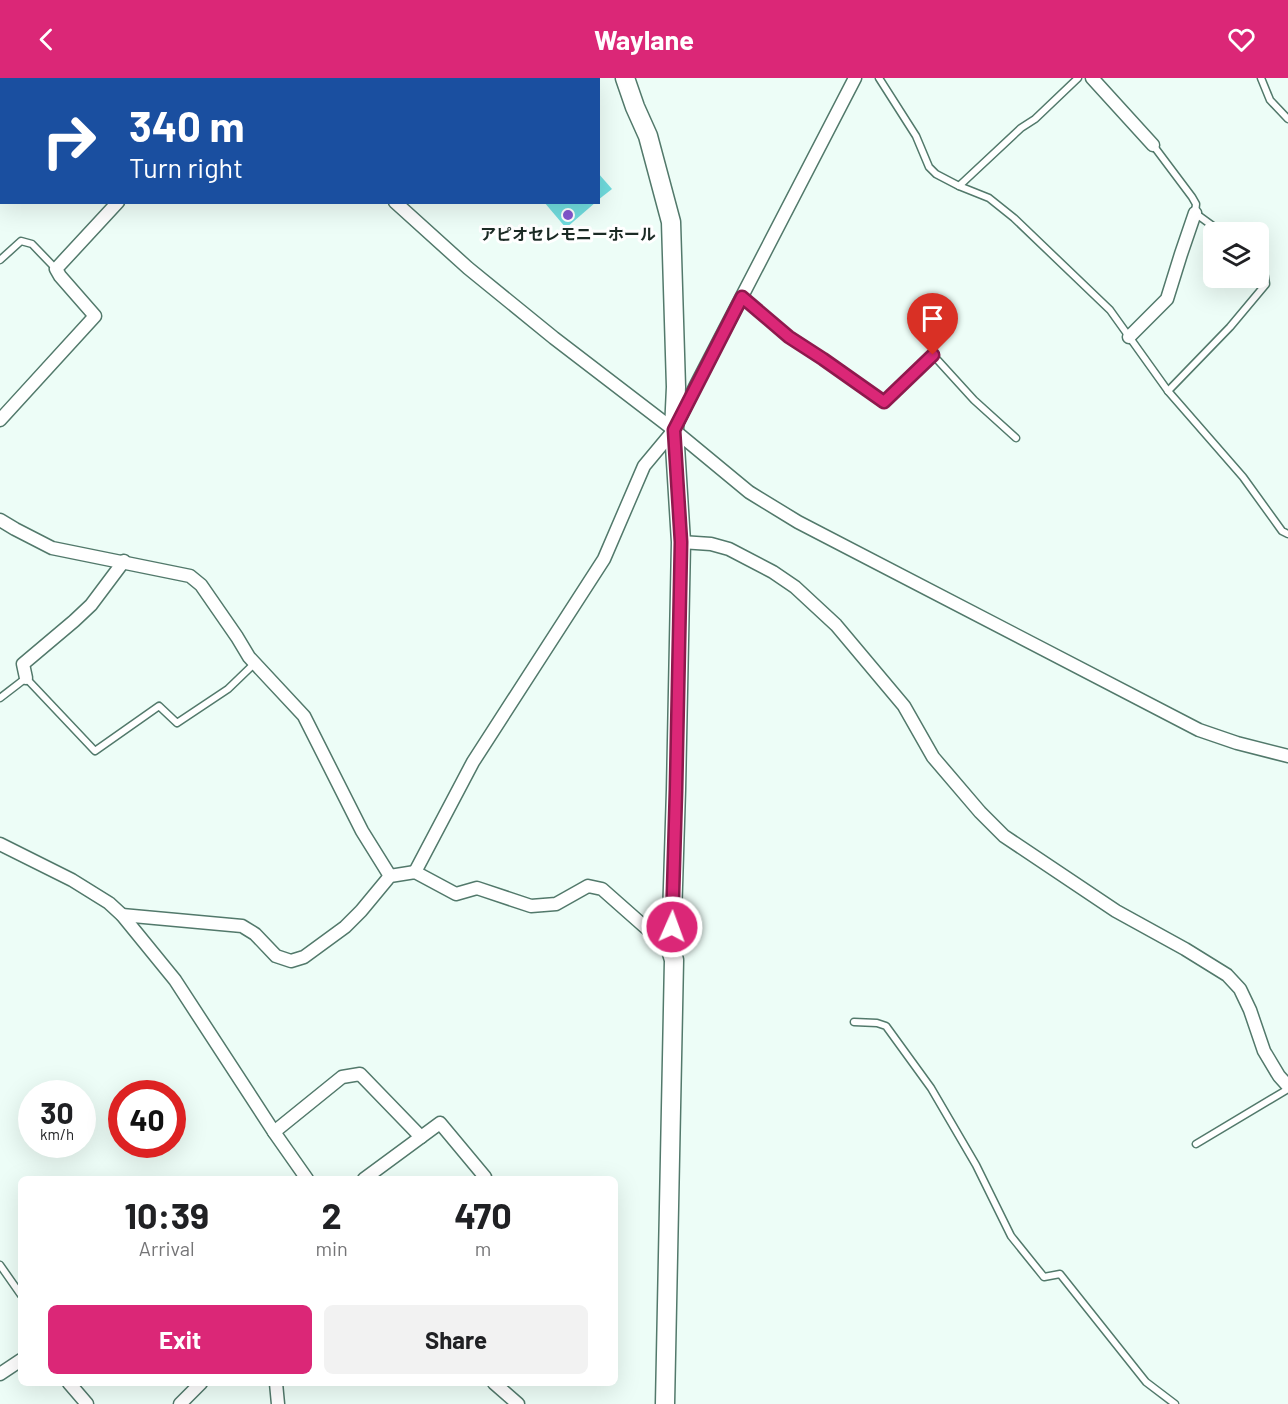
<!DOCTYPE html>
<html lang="en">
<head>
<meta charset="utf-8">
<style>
	body { margin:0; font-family:Barlow,"Noto Sans JP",sans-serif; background:#f2f2f2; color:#202124; height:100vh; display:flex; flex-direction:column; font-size:22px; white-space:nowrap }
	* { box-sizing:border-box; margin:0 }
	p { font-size:20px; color:#757577 }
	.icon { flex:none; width:33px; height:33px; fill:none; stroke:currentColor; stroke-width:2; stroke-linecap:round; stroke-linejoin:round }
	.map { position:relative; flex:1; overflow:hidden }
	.side { position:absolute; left:18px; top:1098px; width:600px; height:210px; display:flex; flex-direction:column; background:#fff; border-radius:9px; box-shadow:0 6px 24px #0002 }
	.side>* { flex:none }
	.guide { position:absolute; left:0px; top:0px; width:600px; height:126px; box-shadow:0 6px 24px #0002; background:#1a4fa0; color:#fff; overflow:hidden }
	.buttons { position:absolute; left:1203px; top:144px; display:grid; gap:12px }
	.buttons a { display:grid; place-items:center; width:66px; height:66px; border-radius:9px; background:#fff; box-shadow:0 6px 24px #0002; font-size:30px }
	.speed { position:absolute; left:18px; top:1002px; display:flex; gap:12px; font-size:30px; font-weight:700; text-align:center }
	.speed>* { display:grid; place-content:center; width:78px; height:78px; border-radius:50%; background:#fff; box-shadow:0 6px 24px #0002; line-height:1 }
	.speed small { font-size:15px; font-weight:400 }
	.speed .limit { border:9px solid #d22; background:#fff; color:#111 }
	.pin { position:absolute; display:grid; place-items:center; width:51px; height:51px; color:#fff; margin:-62px -26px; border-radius:50% 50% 50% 0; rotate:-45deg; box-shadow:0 0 6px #0007 }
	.pin .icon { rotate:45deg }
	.me { position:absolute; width:66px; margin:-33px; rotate:2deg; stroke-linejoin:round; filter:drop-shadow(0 0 4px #0008) }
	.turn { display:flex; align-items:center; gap:21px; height:126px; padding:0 30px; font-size:27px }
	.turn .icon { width:78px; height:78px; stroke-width:2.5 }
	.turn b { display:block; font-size:42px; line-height:51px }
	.eta { display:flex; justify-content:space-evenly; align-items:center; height:102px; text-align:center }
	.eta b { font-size:36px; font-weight:700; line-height:42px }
	.button { display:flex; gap:12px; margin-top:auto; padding:12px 30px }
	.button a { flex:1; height:69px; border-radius:9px; background:#db2777; color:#fff; font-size:24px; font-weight:700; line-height:69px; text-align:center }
	.button a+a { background:#f2f2f2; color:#202124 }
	header { display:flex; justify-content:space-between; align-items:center; height:78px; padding:0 30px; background:#db2777; color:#fff; font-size:27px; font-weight:700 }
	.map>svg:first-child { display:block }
	.building { fill:#70dcde }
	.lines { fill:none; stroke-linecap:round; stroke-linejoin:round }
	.lane-casing { stroke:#52796b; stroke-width:9 }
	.street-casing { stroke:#52796b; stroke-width:15 }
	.secondary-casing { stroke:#52796b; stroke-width:21 }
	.lane { stroke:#fff; stroke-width:6 }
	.street { stroke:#fff; stroke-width:12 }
	.secondary { stroke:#fff; stroke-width:18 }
	.route-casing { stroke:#8e194d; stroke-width:15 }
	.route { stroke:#db2777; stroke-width:10 }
	.poi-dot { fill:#8457d0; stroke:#fff; stroke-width:2 }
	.labels { text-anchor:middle; stroke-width:6; stroke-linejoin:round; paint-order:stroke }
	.poi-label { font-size:16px; font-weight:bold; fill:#1b2b25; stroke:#fff }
</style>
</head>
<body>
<header><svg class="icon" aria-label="back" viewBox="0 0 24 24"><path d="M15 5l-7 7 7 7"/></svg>Waylane<svg class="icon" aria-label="heart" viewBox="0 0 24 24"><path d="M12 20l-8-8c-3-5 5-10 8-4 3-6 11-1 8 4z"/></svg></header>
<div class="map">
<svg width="1288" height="1326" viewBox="0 0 1288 1326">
	<rect width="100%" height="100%" fill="#edfdf7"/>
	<!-- building -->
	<g class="building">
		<polygon points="598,95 612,111 598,122"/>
		<polygon points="544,124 596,124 566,150"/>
	</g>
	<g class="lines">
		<defs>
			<g id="lane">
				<polyline points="879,0 916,58 929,89 936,96 959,108 989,120 1014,140 1110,232 1168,313 1243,399 1282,453 1288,456"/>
				<polyline points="1261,0 1270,22 1288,41"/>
				<polyline points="1153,67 1192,119 1196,126 1195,135 1221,154"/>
				<polyline points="959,108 1021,50 1035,41 1078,0"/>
				<polyline points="0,182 21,163 32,166 56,191"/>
				<polyline points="742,219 789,259 823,281 884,324 933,277 974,322 1016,360"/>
				<polyline points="1168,313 1230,249 1266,206 1263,187 1258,183"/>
				<polyline points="0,620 26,600 95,673 159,628 177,645 228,611 255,585"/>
				<polyline points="854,944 877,945 886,948 931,1010 976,1087 1011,1158 1044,1199 1060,1196 1146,1304 1175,1326"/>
				<polyline points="1196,1066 1288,1011"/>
				<polyline points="0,1187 21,1217"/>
			</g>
			<g id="street">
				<polyline points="1092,0 1153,67"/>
				<polyline points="232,2 233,0"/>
				<polyline points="395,124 468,190 554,260 674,352 749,414 798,444 1199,652 1237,665 1288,678"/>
				<polyline points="1129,259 1167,221 1181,176 1195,135"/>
				<polyline points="0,342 95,238 60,198 56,191 118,124"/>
				<polyline points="0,442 15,451 52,470 190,498 201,507 237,559 249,579 304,638 362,753 390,798"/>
				<polyline points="681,464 711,466 729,471 773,494 795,509 836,547 904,628 933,679 980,734 1004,758 1116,833 1185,871 1227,897 1240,911 1250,932 1264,973 1279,998 1288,1008"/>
				<polyline points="26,600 23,586 74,543 91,527 124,483"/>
				<polyline points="0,766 72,802 109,825 122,837 175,902 274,1054 307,1101"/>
				<polyline points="415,794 473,684 604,481 644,388 674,352 695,309 855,0"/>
				<polyline points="122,837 242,848 255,856 276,878 291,883 304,879 345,849 361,833 390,798 415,794 456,816 477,810 531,828 556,826 588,808 602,811 671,872"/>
				<polyline points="274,1054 342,999 360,996 421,1059"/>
				<polyline points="364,1101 440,1045 485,1099"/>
				<polyline points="0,1296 21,1282"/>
				<polyline points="69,1305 87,1326"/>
				<polyline points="276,1305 278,1326"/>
				<polyline points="494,1305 518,1326"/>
				<polyline points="180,1326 201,1305"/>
			</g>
			<polyline id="secondary" points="625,0 635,29 648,58 671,144 676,309 674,352 681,464 676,712 671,872 674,882 665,1326"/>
		</defs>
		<!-- lane casing -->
		<use href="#lane" class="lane-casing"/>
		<!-- street casing -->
		<use href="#street" class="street-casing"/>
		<!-- secondary casing -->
		<use href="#secondary" class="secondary-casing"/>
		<!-- lane -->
		<use href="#lane" class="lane"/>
		<!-- street -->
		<use href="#street" class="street"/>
		<!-- secondary -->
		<use href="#secondary" class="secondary"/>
	</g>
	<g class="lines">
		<defs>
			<polyline id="route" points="672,849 676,712 681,464 674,352 742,219 789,259 823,281 884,324 933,277"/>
		</defs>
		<!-- route casing -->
		<use href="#route" class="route-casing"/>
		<!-- route -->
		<use href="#route" class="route"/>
	</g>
	<!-- markers -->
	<circle class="poi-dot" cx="568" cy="137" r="6"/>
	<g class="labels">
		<!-- poi labels -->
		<g class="poi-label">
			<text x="568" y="162">アピオセレモニーホール</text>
		</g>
	</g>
</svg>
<div class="buttons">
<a><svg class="icon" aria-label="layers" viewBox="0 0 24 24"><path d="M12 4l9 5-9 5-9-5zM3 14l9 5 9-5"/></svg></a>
</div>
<div class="speed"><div>30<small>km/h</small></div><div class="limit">40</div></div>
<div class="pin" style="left:933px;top:277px;background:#d93025"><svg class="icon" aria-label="arrive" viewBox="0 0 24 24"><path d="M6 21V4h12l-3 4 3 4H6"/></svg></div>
<svg class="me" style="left:672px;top:849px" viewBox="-20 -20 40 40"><circle r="17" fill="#db2777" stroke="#fff" stroke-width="3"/><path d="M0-11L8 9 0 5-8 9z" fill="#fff"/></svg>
<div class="guide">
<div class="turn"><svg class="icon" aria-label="right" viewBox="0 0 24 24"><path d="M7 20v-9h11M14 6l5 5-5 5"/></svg><div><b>340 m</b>Turn right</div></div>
</div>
<section class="side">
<div class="eta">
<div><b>10:39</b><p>Arrival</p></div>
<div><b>2</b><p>min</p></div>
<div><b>470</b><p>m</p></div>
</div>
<div class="button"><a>Exit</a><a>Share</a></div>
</section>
</div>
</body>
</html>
